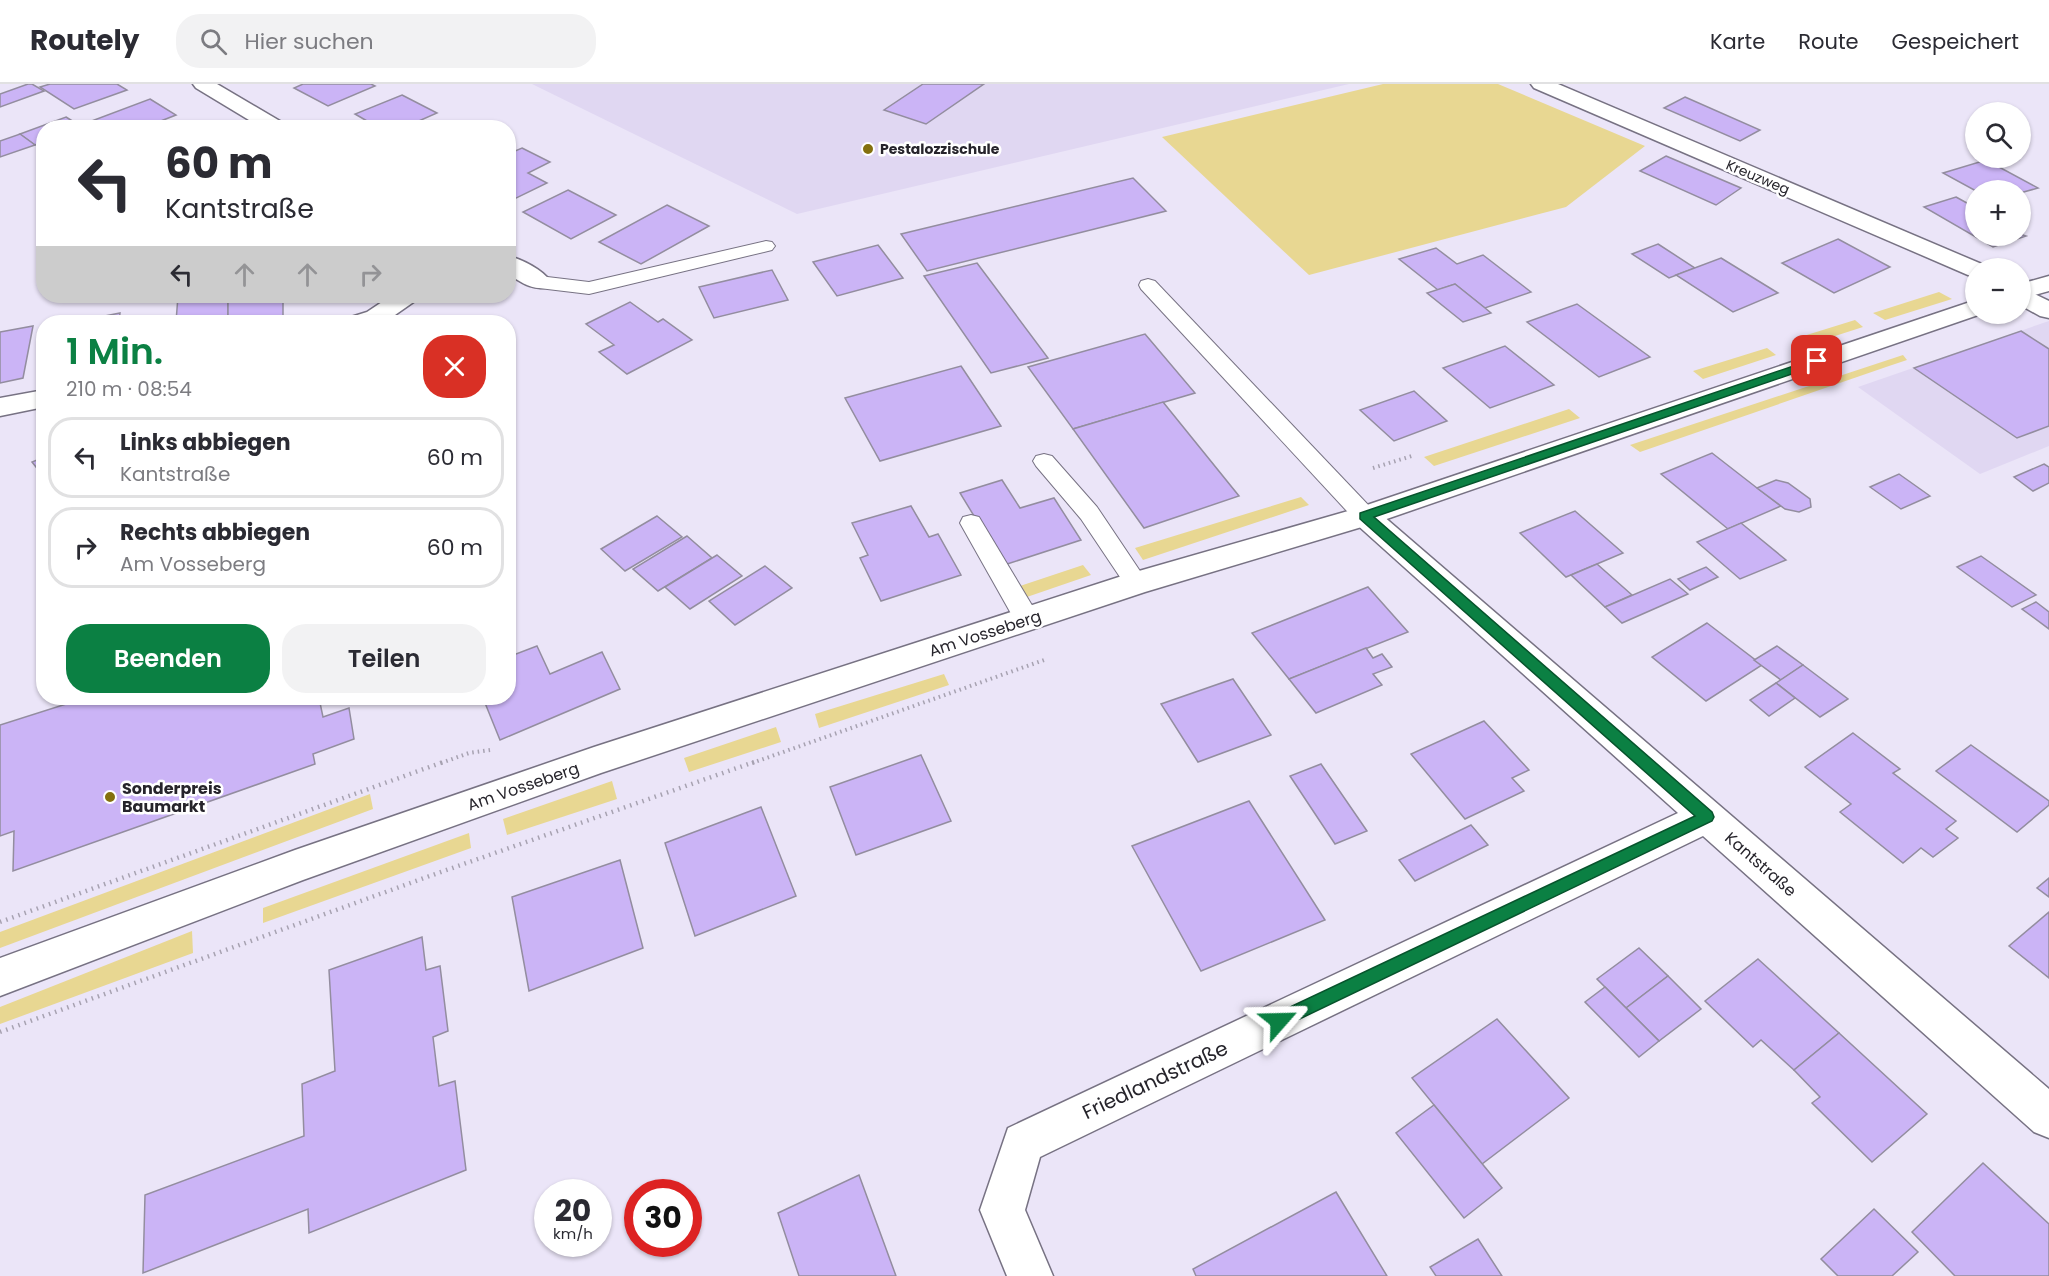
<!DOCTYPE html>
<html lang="de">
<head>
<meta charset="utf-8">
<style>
	body { margin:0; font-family:Poppins,sans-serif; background:#f2f2f3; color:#2b2b33; height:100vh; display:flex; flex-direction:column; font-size:22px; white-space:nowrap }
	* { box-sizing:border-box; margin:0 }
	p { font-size:20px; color:#7c7c81 }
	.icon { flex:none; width:33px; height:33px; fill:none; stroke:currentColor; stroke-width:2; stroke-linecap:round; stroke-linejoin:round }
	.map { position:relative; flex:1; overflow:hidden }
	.panel { position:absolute; left:36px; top:231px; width:480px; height:390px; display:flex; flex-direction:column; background:#fff; border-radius:24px; box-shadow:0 2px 4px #0004 }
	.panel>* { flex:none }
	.guide { position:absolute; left:36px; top:36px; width:480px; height:183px; border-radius:24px; box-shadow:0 2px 4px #0004; background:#fff; color:#2b2b33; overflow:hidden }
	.controls { position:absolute; left:1965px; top:18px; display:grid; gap:12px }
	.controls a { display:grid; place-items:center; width:66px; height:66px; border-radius:50%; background:#fff; box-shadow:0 2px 4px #0004; font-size:30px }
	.speed { position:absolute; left:534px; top:1095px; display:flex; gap:12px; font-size:30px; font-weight:700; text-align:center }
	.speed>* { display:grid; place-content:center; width:78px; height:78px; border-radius:50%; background:#fff; box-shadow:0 2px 4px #0004; line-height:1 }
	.speed small { font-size:15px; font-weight:400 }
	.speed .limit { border:9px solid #d22; background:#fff; color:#111 }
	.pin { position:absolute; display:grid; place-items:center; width:51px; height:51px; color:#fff; margin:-26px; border-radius:12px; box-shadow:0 3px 9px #0006 }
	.me { position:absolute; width:66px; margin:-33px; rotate:65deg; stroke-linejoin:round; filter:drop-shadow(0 0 4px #0008) }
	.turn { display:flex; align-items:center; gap:21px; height:126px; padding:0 30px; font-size:27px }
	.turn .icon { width:78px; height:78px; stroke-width:2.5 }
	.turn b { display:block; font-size:42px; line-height:51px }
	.lanes { display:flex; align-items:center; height:57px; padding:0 30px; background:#0003; justify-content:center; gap:30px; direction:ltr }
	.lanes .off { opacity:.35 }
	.round { display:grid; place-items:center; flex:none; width:63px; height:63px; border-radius:24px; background:#f2f2f3 }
	.overview { display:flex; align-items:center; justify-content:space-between; height:102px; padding:0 30px }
	h1 { font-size:36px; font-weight:600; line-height:45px; color:#0b8043 }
	.cta { display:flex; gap:12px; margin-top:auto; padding:12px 30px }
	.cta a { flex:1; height:69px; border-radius:24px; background:#0b8043; color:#fff; font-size:24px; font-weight:600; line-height:69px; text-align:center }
	.cta a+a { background:#f2f2f3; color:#2b2b33 }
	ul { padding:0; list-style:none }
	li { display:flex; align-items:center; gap:18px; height:81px; margin:0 12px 9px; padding:0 18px; border:3px solid #e1e1e2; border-radius:24px }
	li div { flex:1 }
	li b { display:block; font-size:22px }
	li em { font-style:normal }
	header { display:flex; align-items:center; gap:36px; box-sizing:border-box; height:84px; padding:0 30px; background:#fff; border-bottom:2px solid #e1e1e2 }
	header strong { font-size:28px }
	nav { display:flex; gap:33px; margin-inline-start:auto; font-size:21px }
	.search { width:420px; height:54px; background:#f2f2f3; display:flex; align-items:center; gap:15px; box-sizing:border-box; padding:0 21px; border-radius:24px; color:#7c7c81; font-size:22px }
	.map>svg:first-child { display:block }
	.built { fill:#e0d7f2 }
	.green { fill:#e8d792 }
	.building { fill:#cbb4f6; stroke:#938d9f; stroke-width:1.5 }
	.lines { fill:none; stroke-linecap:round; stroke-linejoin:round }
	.service-casing { stroke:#777283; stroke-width:2 }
	.minor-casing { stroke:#777283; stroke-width:3 }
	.tertiary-casing { stroke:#777283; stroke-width:3 }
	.path-far1 { stroke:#a7a2b1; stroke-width:4; stroke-dasharray:1.5 4; stroke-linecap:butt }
	.path { stroke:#a7a2b1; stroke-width:4.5; stroke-dasharray:1.5 5; stroke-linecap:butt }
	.service { fill:#fff; fill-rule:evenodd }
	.minor { fill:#fff; fill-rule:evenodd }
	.tertiary { fill:#fff; fill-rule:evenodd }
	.route { fill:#0b8043; stroke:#07532c; stroke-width:1.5 }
	.poi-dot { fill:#84700f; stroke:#fff; stroke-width:2 }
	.labels { text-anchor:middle; stroke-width:5; stroke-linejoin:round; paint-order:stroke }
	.far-poi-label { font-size:14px; font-weight:bold; fill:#26242b; stroke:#fff; text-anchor:start }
	.far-street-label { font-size:14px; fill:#26242b; stroke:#fff }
	.street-label { font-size:16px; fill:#26242b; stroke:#fff }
	.poi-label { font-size:16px; font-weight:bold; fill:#26242b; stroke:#fff; text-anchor:start }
	.near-street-label { font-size:20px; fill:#26242b; stroke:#fff }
</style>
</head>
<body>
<header>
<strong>Routely</strong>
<div class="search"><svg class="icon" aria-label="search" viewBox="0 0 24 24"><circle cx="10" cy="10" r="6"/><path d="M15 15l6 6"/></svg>Hier suchen</div>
<nav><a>Karte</a><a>Route</a><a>Gespeichert</a></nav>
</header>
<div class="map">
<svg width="2049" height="1192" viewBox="0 0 2049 1192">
	<rect width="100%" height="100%" fill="#ebe5f8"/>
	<!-- built -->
	<g class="built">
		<polygon points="532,0 1349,0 797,130"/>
		<polygon points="2049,237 2049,362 1980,390 1858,303"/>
	</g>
	<!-- green -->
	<g class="green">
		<polygon points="1383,0 1498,0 1645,62 1566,123 1309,191 1162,53"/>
		<polygon points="1939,208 1952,215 1885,236 1873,229"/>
		<polygon points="1855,236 1863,243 1807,261 1797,254"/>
		<polygon points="1767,264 1776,271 1703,295 1693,287"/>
		<polygon points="1903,271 1907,276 1889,282 1640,368 1630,361"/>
		<polygon points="1569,325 1580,334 1434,382 1424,373"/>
		<polygon points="1301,413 1309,421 1143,476 1135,464"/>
		<polygon points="1083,481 1091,491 1024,514 1017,503"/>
		<polygon points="944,590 949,601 819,644 815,630"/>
		<polygon points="776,643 781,658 689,688 684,674"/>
		<polygon points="612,697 617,715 507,751 503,735"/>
		<polygon points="370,710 373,725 0,864 0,848"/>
		<polygon points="469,749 471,764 263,839 263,824"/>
		<polygon points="192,847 193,869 0,940 0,923"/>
	</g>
	<!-- building -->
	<g class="building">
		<polygon points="28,0 32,0 44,7 0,23 0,10"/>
		<polygon points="50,0 117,0 127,6 74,25 40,3"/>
		<polygon points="303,0 371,0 375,2 328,22 294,4"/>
		<polygon points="923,0 984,0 926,40 884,26"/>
		<polygon points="402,11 437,29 403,44 379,44 355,30"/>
		<polygon points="1685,13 1760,46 1740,57 1664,24"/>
		<polygon points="150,15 176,31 143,44 85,44 81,41"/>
		<polygon points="66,33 82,43 44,44 44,57 35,61 20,50"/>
		<polygon points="20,50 35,61 0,73 0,57"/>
		<polygon points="522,64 550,78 528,89 547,99 508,118 508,70"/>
		<polygon points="1666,72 1741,104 1716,121 1640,87"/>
		<polygon points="1986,76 2038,104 2020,109 2020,106 1976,107 1943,89"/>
		<polygon points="1133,94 1166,127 927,187 901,150"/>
		<polygon points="568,106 616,131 571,155 523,128"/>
		<polygon points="1956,113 1976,124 1976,152 2020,152 2020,150 2026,152 1993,163 1924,123"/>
		<polygon points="667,121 709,142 641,180 599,158"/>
		<polygon points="1838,155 1890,183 1834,209 1782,179"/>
		<polygon points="1658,160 1695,184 1669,194 1632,170"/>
		<polygon points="878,161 903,194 837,212 813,178"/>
		<polygon points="1436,164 1457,180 1483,171 1531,208 1485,224 1455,200 1438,206 1399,175"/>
		<polygon points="1721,174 1778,209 1733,228 1676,191"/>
		<polygon points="977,179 1048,274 991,289 924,192"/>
		<polygon points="772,186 788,216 714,234 699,203"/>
		<polygon points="1455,200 1485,224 1491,229 1463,238 1427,209"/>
		<polygon points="178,212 228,212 228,238 176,238"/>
		<polygon points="228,212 283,212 283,235 265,238 228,238"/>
		<polygon points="630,218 658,238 663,235 692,256 627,290 599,268 614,261 586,240"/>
		<polygon points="1577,220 1650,273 1599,293 1527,238"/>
		<polygon points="120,229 119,238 75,238"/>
		<polygon points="33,242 23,294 0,299 0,248"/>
		<polygon points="2021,247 2049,265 2049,342 2017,354 1914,284"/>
		<polygon points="1145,250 1195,309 1073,345 1028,283"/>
		<polygon points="1505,262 1554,301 1490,324 1443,284"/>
		<polygon points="961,282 1001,342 880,377 845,314"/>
		<polygon points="1414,307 1447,337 1394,357 1360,326"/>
		<polygon points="1163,318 1239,412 1144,444 1073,345"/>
		<polygon points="1712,369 1757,404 1781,422 1728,445 1661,390"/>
		<polygon points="44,373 44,393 32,378"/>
		<polygon points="2044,380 2049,383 2049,399 2033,407 2014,393"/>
		<polygon points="1899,390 1930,412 1901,425 1870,403"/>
		<polygon points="1002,396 1020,424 1054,414 1081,456 1004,481 960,409"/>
		<polygon points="1776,396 1788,399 1810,415 1811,423 1799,428 1785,425 1757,404"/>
		<polygon points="911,422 929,453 938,450 961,491 881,517 860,474 868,471 852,439"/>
		<polygon points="1575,427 1623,469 1566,493 1520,449"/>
		<polygon points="657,432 682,453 625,487 601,465"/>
		<polygon points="1741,439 1786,476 1740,495 1697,458"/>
		<polygon points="687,452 712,474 658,507 633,485"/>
		<polygon points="717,471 742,492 690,525 665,503"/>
		<polygon points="1981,472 2036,511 2012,523 1957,483"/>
		<polygon points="1597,480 1632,511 1605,523 1571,491"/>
		<polygon points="765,482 792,504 735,541 709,517"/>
		<polygon points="1706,483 1718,493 1690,506 1678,495"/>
		<polygon points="1670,495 1688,510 1622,539 1605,523"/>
		<polygon points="1368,503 1408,548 1289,595 1252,549"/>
		<polygon points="2036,518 2049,528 2049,545 2022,525"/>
		<polygon points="1707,539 1762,581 1706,617 1652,573"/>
		<polygon points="537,562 550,590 602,568 620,605 500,656 483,614 508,614 508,573"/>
		<polygon points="1777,562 1803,581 1781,596 1754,576"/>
		<polygon points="1366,564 1373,574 1382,570 1392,583 1373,590 1382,601 1316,629 1289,595"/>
		<polygon points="1803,581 1848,615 1820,633 1776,599"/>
		<polygon points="1233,595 1271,651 1198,678 1161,620"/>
		<polygon points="1776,599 1795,614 1769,632 1750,616"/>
		<polygon points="85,614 319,614 323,633 349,624 354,655 313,670 315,680 13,787 14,747 0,752 0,641"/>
		<polygon points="1484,637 1529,686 1512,694 1524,707 1465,735 1411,670"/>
		<polygon points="1853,649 1900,685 1893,689 1956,737 1946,745 1958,754 1933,773 1921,764 1903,779 1840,728 1851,720 1805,683"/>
		<polygon points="1971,661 2049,717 2049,721 2017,748 1936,687"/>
		<polygon points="921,671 951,737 856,771 830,703"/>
		<polygon points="1321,680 1367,747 1335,760 1290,692"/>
		<polygon points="1249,717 1325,836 1201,887 1132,762"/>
		<polygon points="761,723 796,812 695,852 665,759"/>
		<polygon points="1471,741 1488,761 1415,797 1399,776"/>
		<polygon points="620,776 643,864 529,907 512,813"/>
		<polygon points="2049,794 2049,813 2037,804"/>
		<polygon points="2049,828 2049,894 2009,862"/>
		<polygon points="422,853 426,886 440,882 448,947 433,953 439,1002 455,997 466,1086 309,1149 308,1125 143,1189 145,1111 304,1052 302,1000 335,987 329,886"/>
		<polygon points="1639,864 1668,892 1626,924 1597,895"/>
		<polygon points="1758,875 1839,949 1794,986 1761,956 1753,963 1705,917"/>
		<polygon points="1668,892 1701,925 1659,957 1626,924"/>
		<polygon points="1605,903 1659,957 1639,973 1585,918"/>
		<polygon points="1497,935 1569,1014 1482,1080 1412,994"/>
		<polygon points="1839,949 1927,1030 1872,1078 1812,1019 1820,1013 1794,986"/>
		<polygon points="1434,1021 1502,1104 1464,1134 1396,1049"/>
		<polygon points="1983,1079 2049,1140 2049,1192 1955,1192 1912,1148"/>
		<polygon points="859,1091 896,1192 799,1192 778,1129"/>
		<polygon points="1336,1108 1387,1192 1196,1192 1193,1185"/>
		<polygon points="1874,1125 1918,1168 1892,1192 1838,1192 1821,1175"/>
		<polygon points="1478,1155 1502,1192 1436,1192 1430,1183"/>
	</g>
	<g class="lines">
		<defs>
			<g id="service">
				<polygon points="766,157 772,158 775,162 772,166 589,210 539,204 532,202 530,198 532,194 539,192 589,198"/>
				<polygon points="1148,195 1155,197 1373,426 1376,432 1373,438 1365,440 1357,438 1141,205 1139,201 1141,197"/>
				<polygon points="1044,370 1052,372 1097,423 1144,493 1148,499 1144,505 1136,508 1128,505 1081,435 1036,382 1033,377 1036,372"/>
				<polygon points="971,431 979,433 1036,528 1039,535 1036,542 1027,544 1018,542 960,439 963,433"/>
			</g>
			<g id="minor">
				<polygon points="193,0 217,0 285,40 288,44 262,44 196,4"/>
				<polygon points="1531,0 1558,0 1984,181 1987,184 1976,184 1976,193 1968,191 1534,4"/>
				<path d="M508,172C522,175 543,186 551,198L548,203C532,207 521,198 508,190Z"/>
				<polygon points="2020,203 2049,217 2049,234 2040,232 2020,221"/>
				<polygon points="391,212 418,212 415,217 385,238 347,238 351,233 367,228"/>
				<polygon points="44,306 44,323 0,332 0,314"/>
				<polygon points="1365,422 1375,425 2049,1005 2049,1054 2034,1048 1703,752 1040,1073 1025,1126 1053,1192 1007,1192 980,1126 1008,1044 1678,729 1355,439 1350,432 1355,425"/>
			</g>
			<g id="tertiary">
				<polygon points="2049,192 2049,207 2020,215 2020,200"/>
				<polygon points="1976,216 1976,230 1981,230 1375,439 1145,508 601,689 303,796 0,912 0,874 295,766 594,663 1125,491 1355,425"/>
			</g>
		</defs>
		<!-- service casing -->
		<use href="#service" class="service-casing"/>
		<!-- minor casing -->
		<use href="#minor" class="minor-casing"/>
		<!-- tertiary casing -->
		<use href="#tertiary" class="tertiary-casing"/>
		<!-- path-far1 -->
		<g class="path-far1">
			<polyline points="1373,384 1415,371"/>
			<polyline points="441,679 469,669 490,666"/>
			<polyline points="752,679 1047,575"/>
		</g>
		<!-- path -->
		<g class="path">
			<polyline points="0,838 446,677"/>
			<polyline points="0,948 438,789 757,677"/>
		</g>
		<!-- service -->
		<use href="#service" class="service"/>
		<!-- minor -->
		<use href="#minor" class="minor"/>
		<!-- tertiary -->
		<use href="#tertiary" class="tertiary"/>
	</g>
	<!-- route -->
	<polygon class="route" points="1817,274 1821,275 1821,280 1374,433 1712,728 1714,733 1712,737 1285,942 1279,945 1273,942 1271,937 1273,931 1695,732 1360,435 1360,429"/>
	<!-- markers -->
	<g class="poi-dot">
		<circle cx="868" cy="65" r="6"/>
		<circle cx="110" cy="713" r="6"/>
	</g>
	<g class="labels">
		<!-- far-poi labels -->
		<g class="far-poi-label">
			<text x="880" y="70">Pestalozzischule</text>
		</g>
		<!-- far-street labels -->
		<g class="far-street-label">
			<text transform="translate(1758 93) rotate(23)" y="5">Kreuzweg</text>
		</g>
		<!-- street labels -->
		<g class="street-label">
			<text transform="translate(985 549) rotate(-18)" y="6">Am Vosseberg</text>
			<text transform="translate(523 702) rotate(-19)" y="6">Am Vosseberg</text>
			<text transform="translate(1761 780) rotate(41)" y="6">Kantstraße</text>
		</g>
		<!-- poi labels -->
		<g class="poi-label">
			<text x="122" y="710">Sonderpreis<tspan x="122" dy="18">Baumarkt</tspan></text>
		</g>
		<!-- near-street labels -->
		<g class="near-street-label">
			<text transform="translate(1155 996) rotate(-25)" y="7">Friedlandstraße</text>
		</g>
	</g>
</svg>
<div class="controls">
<a><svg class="icon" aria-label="search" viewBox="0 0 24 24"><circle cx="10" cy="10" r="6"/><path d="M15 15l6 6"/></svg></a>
<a>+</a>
<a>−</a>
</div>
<div class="speed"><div>20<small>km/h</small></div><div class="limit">30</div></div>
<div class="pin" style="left:1817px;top:277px;background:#d93025"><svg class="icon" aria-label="arrive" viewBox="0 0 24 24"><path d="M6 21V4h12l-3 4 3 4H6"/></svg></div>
<svg class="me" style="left:1279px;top:937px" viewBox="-20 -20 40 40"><path d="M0-17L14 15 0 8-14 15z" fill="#0b8043" stroke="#fff" stroke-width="4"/></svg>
<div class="guide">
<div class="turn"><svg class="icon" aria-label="left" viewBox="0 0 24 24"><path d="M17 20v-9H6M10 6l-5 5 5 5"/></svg><div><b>60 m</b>Kantstraße</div></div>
<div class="lanes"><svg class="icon" aria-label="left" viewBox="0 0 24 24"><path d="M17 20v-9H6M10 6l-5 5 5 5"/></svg><svg class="icon off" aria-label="ahead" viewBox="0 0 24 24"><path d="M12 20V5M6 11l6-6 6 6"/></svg><svg class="icon off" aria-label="ahead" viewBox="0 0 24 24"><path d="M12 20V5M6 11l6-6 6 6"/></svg><svg class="icon off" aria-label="right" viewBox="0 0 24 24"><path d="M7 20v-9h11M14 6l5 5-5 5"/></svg></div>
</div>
<section class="panel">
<div class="overview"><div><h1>1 Min.</h1><p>210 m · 08:54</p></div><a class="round" style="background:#d93025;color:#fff"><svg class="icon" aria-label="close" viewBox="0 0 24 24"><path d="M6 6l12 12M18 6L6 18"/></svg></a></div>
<ul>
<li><svg class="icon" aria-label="left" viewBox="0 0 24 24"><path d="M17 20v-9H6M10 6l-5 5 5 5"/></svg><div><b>Links abbiegen</b><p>Kantstraße</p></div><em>60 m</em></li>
<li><svg class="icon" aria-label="right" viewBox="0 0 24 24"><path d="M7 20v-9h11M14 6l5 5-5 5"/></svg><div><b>Rechts abbiegen</b><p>Am Vosseberg</p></div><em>60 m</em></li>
</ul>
<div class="cta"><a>Beenden</a><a>Teilen</a></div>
</section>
</div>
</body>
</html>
